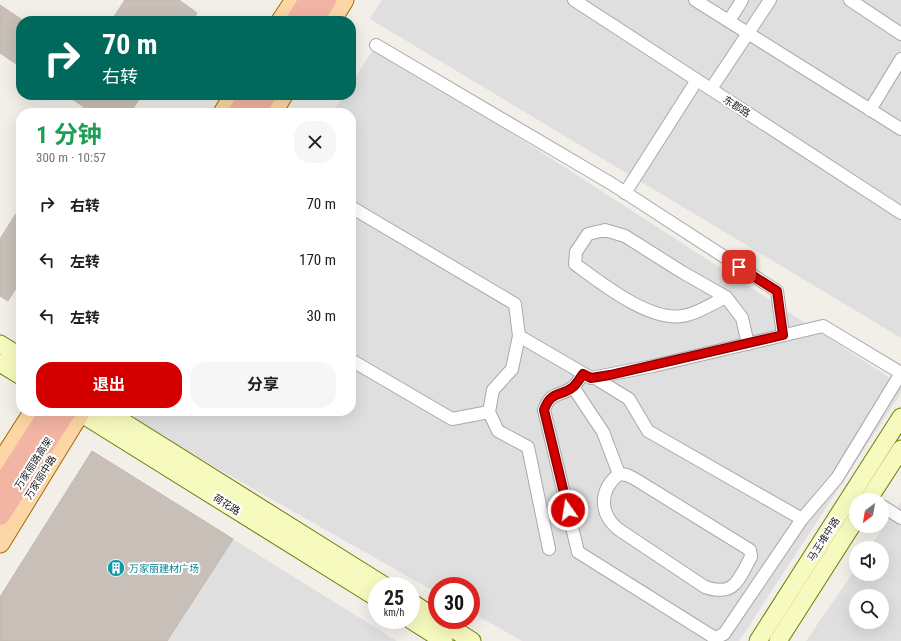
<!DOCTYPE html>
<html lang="zh">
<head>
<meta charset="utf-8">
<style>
	body { margin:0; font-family:"Roboto Condensed","Noto Sans SC",sans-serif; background:#f6f6f6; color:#202124; height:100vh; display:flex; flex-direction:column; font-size:15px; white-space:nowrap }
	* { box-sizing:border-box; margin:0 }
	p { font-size:13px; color:#757577 }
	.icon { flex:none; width:22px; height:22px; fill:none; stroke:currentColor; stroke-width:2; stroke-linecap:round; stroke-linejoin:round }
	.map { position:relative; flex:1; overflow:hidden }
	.drawer { position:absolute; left:16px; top:108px; width:340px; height:308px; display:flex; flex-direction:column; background:#fff; border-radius:16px; box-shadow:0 4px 16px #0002 }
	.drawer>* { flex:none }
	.guide { position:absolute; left:16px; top:16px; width:340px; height:84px; border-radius:16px; box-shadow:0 4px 16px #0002; background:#00695c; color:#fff; overflow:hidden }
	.needle { width:26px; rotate:211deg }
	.controls { position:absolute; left:849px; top:493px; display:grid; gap:8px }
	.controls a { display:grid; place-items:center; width:40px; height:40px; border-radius:50%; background:#fff; box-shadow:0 4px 16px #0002; font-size:20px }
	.speed { position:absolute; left:368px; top:577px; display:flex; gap:8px; font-size:20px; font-weight:700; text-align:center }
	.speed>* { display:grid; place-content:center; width:52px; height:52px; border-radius:50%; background:#fff; box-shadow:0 4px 16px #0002; line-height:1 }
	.speed small { font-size:10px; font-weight:400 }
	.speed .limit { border:6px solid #d22; background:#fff; color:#111 }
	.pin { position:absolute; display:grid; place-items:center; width:34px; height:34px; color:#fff; margin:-17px; border-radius:8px; box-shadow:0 2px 6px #0006 }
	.me { position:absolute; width:44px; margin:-22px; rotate:347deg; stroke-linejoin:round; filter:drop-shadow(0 0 3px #0008) }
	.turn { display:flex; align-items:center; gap:14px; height:84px; padding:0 20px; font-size:18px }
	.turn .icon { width:52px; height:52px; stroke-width:2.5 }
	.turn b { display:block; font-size:28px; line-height:34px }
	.round { display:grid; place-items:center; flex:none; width:42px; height:42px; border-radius:16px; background:#f6f6f6 }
	.overview { display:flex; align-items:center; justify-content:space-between; height:68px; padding:0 20px }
	h1 { font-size:24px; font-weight:700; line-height:30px; color:#1e9e55 }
	.button { display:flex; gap:8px; margin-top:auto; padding:8px 20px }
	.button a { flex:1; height:46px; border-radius:16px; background:#d40000; color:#fff; font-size:16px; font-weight:700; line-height:46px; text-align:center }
	.button a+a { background:#f6f6f6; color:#202124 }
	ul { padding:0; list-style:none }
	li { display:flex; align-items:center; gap:12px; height:56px; padding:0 20px }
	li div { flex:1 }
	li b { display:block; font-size:15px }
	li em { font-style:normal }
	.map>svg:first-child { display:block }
	.residential { fill:#e0dfdf; fill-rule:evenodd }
	.building { fill:#c7bfb8; stroke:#c4b6ab }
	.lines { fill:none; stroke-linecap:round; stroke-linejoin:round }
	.minor-casing { stroke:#a9a9a9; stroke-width:14 }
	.secondary-casing { stroke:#707d05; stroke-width:19 }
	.primary-casing { stroke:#a06b00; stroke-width:21 }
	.trunk-casing { stroke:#dc2a67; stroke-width:22 }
	.minor { stroke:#fff; stroke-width:12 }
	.secondary { stroke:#f7fabf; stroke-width:17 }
	.primary { stroke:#fcd6a4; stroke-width:19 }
	.trunk { stroke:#f2b4a3; stroke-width:20 }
	.route-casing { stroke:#8a0000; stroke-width:10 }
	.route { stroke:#d40000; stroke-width:7 }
	.labels { text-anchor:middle; stroke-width:4; stroke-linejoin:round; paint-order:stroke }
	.street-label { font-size:10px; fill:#222; stroke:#fff }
	.culture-label { font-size:10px; fill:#0d838f; stroke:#fff; text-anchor:start }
</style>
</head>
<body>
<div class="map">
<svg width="901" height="641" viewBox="0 0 901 641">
	<rect width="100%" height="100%" fill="#f2efe9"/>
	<!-- residential -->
	<g class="residential">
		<polygon points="382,0 901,0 901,338 370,19"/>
		<polygon points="376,45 901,385 901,393 739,641 522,641 471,612 471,586 437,586 437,593 132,420 138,411 351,411 351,113 332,113 344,95 351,95 351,84"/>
		<polygon points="92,451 397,641 0,641 0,600"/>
		<path d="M901,502V641H806L856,568V574H882V548H869ZM856,596H882V622H856Z"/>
	</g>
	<!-- building -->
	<g class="building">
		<polygon points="125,0 179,0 197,13 192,21 111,21"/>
		<polygon points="0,5 21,19 21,67 0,53"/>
		<polygon points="66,95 142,95 130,113 81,113 84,107"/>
		<polygon points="21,206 21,280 8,301 0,296 0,239"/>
		<polygon points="92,451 233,539 167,641 0,641 0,597"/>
	</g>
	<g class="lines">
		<defs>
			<g id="minor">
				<polyline points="574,0 901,213"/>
				<polyline points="695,0 901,129"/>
				<polyline points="850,0 901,34"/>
				<polyline points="729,21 742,0"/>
				<polyline points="376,45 612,184 777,291 783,335"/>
				<polyline points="711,89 770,0"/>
				<polyline points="870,110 901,59"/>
				<polyline points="625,193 697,80"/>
				<polyline points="351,207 515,304 519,336 591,378 653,366 823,326 901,373"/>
				<path d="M726,297C713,303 700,312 687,315C653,325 601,283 575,264L576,252L588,234L605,230L625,236L682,272L726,297L742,318L748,344"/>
				<polyline points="519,336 512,369 493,390 489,412 498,431 528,447 549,549"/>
				<polyline points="351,360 452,419 489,412"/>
				<path d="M583,374C580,378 577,384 573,387C561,397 551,390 544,410L578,552L715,638L724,634L802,519L837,478L901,373"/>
				<polyline points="595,378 629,399 648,431 802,519"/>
				<path d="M573,387L603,432L619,474L627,475L635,479L750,550L751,557C738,580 735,597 705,587L618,529C599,513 599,490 619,474"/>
				<polyline points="882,506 901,518"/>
			</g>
			<g id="secondary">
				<polyline points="0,344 21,357"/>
				<polyline points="0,363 21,376"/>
				<polyline points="77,411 377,598"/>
				<polyline points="106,411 385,586"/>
				<polyline points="868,500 901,449"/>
				<polyline points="411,602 437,619"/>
				<polyline points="411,620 444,641"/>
				<polyline points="439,620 472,641"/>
				<polyline points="758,641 901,417"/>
				<polyline points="778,641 856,519"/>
			</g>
			<g id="primary">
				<polyline points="281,21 295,0"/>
				<polyline points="331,21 344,0"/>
				<polyline points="223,113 234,95"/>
				<polyline points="272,113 283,95"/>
				<polyline points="0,464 34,411"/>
				<polyline points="0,543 81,411"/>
			</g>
			<g id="trunk">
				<polyline points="296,21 309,0"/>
				<polyline points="313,21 326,0"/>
				<polyline points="238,113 249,95"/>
				<polyline points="255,113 266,95"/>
				<polyline points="0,489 50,411"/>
				<polyline points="0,515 66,411"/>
			</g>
		</defs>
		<!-- minor casing -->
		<use href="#minor" class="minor-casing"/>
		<!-- secondary casing -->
		<use href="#secondary" class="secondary-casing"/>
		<!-- primary casing -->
		<use href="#primary" class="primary-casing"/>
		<!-- trunk casing -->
		<use href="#trunk" class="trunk-casing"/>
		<!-- minor -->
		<use href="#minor" class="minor"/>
		<!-- secondary -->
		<use href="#secondary" class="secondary"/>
		<!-- primary -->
		<use href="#primary" class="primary"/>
		<!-- trunk -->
		<use href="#trunk" class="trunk"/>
	</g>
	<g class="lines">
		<defs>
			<path id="route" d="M568,510L544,410C551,390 561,397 573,387C577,384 580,378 583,374L591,378L610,375L783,335L777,291L739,267"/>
		</defs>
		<!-- route casing -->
		<use href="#route" class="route-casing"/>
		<!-- route -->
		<use href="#route" class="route"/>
	</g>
	<!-- icons -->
	<defs>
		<symbol id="building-disc" viewBox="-11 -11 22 22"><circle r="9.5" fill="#0f9aa8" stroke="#fff"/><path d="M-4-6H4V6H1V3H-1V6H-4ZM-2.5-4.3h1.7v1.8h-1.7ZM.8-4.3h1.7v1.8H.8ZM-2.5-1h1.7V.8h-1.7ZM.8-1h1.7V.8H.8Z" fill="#fff"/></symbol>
	</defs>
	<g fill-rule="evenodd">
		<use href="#building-disc" x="106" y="558" width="20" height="20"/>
	</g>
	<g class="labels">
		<!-- street labels -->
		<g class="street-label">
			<text transform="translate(737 106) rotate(33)" y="4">东郡路</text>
			<text transform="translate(33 463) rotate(-57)" y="4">万家丽路高架</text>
			<text transform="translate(40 477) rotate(-58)" y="4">万家丽中路</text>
			<text transform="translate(227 504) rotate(32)" y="4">荷花路</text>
			<text transform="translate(823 539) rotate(-57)" y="4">马王堆中路</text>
		</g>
		<!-- culture labels -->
		<g class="culture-label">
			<text x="129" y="572">万家丽建材广场</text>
		</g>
	</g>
</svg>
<div class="controls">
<a><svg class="needle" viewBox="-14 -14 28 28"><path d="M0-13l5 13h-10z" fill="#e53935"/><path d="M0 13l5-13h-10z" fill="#757577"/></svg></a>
<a><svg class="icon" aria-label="sound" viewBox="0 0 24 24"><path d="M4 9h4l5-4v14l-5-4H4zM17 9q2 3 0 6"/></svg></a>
<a><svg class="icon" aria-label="search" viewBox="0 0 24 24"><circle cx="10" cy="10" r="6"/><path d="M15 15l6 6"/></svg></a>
</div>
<div class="speed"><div>25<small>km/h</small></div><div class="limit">30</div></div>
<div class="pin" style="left:739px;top:267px;background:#d93025"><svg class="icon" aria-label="arrive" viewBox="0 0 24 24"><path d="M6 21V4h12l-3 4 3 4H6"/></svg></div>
<svg class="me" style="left:568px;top:510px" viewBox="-20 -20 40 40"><circle r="17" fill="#d40000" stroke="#fff" stroke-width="3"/><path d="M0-11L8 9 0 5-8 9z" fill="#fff"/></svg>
<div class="guide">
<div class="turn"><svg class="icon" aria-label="right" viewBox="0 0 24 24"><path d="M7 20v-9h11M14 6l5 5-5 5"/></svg><div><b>70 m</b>右转</div></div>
</div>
<section class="drawer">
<div class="overview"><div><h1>1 分钟</h1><p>300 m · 10:57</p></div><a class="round"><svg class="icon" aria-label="close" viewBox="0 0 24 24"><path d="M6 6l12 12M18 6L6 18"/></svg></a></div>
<ul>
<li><svg class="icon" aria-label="right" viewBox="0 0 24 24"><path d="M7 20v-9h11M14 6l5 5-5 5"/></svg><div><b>右转</b></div><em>70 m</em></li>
<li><svg class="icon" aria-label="left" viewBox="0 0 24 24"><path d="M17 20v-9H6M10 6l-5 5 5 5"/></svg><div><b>左转</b></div><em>170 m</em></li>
<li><svg class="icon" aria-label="left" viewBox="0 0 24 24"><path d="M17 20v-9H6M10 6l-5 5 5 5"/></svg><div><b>左转</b></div><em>30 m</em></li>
</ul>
<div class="button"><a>退出</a><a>分享</a></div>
</section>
</div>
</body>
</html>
